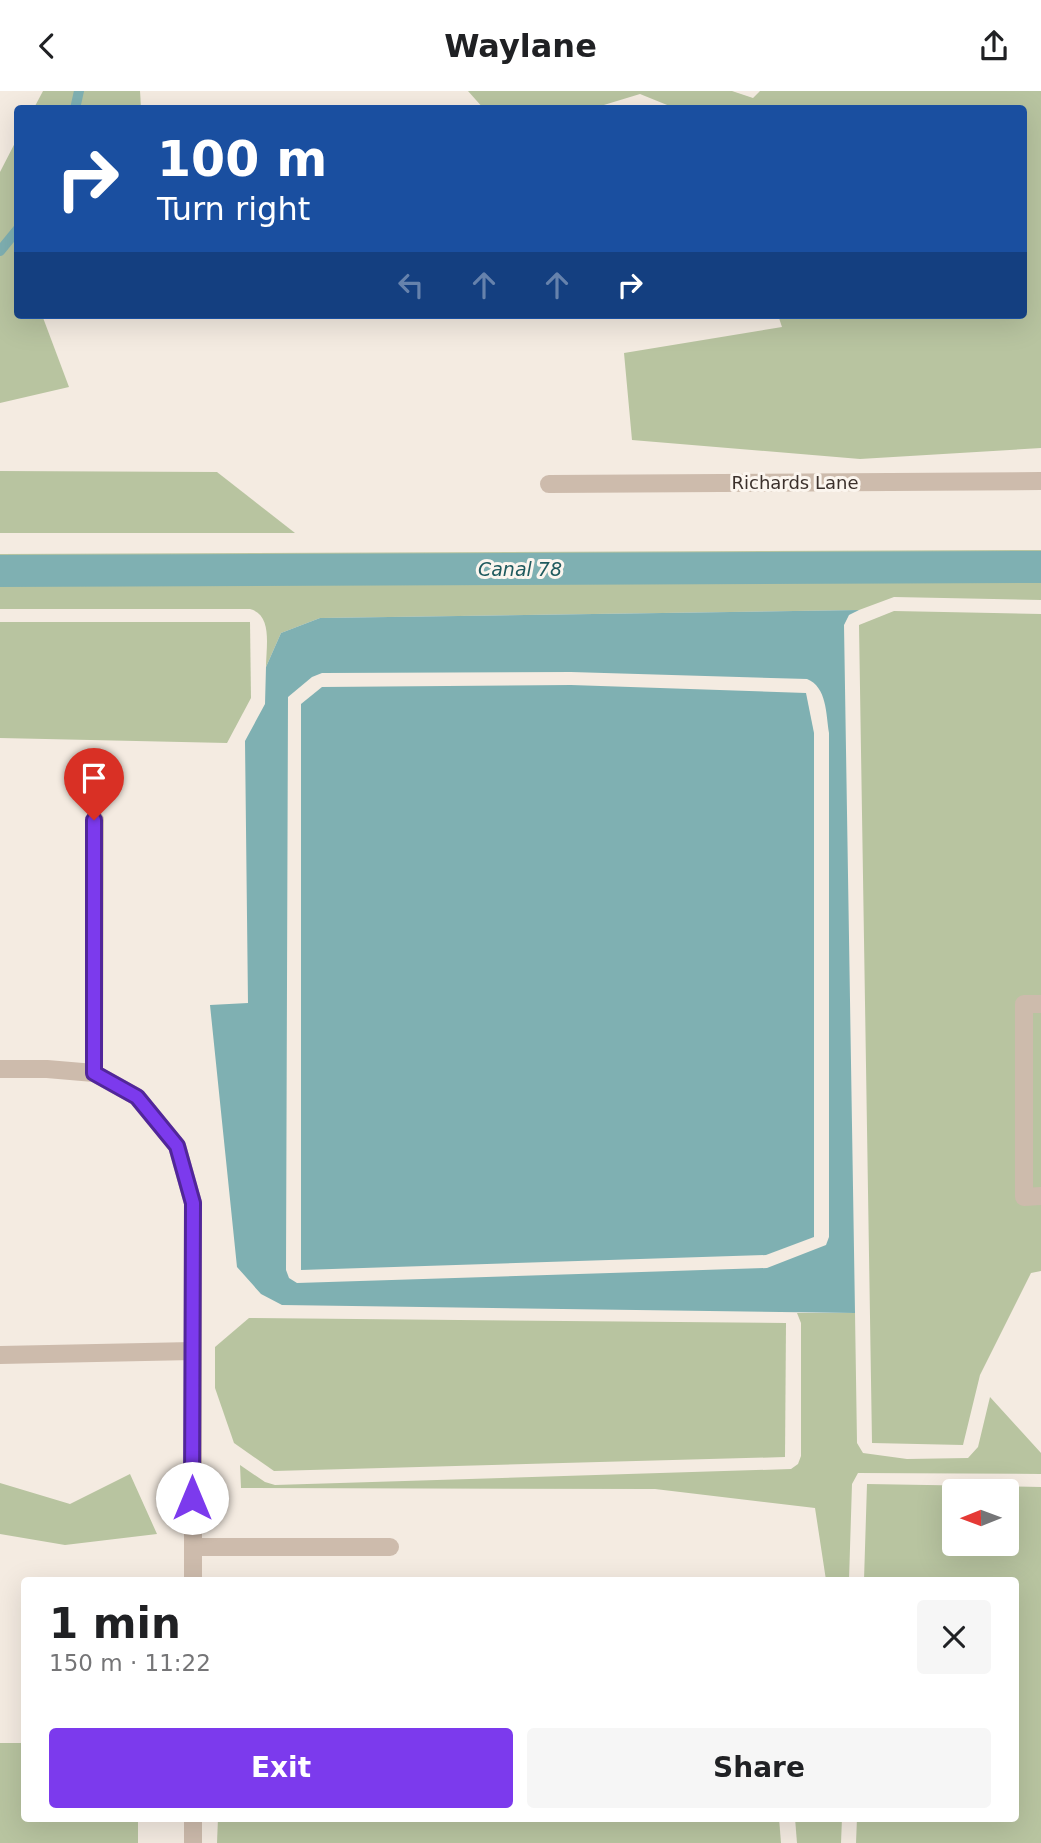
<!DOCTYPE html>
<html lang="en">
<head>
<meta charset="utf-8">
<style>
	body { margin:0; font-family:"DejaVu Sans",sans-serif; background:#f6f6f6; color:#202124; height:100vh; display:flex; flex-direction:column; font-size:26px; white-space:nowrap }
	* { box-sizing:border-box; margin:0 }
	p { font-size:23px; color:#757577 }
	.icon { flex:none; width:38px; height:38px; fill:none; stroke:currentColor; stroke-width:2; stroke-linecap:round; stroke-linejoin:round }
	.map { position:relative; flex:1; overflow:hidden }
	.details { position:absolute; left:21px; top:1486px; width:998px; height:245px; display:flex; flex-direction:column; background:#fff; border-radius:7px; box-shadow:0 7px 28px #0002 }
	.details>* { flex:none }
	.hud { position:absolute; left:14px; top:14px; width:1013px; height:214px; border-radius:7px; box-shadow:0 7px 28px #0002; background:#1a4fa0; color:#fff; overflow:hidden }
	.needle { width:46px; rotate:269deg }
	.fabs { position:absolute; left:942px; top:1388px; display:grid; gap:14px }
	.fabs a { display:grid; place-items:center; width:77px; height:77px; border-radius:7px; background:#fff; box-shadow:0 7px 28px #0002; font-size:35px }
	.pin { position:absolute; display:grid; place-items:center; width:60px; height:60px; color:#fff; margin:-72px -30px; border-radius:50% 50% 50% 0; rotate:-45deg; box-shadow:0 0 7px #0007 }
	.pin .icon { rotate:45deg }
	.me { position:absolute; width:77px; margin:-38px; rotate:0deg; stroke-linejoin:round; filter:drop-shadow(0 0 5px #0008) }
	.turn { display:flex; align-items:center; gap:24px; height:147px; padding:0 28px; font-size:32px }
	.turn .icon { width:91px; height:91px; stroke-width:2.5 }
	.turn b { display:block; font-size:49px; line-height:60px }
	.lanes { display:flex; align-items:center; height:66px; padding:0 28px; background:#0003; justify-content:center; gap:35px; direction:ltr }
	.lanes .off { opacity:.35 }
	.round { display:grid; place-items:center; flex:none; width:74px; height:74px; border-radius:7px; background:#f6f6f6 }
	.head { display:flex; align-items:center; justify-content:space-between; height:119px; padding:0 28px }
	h1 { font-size:42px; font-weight:800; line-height:52px }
	.button { display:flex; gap:14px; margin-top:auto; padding:14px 28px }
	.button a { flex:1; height:80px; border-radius:7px; background:#7c3aed; color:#fff; font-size:28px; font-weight:800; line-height:80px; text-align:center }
	.button a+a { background:#f6f6f6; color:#202124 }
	header { display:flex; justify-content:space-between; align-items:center; height:91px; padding:0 28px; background:#fff; font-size:32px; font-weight:800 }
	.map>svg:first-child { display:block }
	.green { fill:#b8c4a0; fill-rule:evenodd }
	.water { fill:#7fb0b2; fill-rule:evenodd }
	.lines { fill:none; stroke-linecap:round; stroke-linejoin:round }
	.stream { stroke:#7fb0b2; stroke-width:10 }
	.canal { stroke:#7fb0b2; stroke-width:32 }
	.lane { stroke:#cdbbac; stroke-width:18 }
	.street { stroke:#cdbbac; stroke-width:18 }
	.route-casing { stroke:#51269a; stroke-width:18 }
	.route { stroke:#7c3aed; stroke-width:12 }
	.labels { text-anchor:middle; stroke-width:6; stroke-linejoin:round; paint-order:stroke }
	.street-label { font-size:18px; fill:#3b302b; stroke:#fbf5ee }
	.water-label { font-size:19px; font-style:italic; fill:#1f5a5e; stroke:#fbf5ee }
</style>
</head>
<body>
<header><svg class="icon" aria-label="back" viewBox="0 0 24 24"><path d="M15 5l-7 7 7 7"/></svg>Waylane<svg class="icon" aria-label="share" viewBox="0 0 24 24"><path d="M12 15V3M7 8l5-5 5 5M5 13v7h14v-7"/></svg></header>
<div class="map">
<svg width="1041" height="1752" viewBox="0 0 1041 1752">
	<rect width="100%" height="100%" fill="#f4ebe1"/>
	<!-- green -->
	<g class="green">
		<polygon points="43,0 140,0 141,17 34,17"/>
		<polygon points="468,0 732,0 753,7 760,0 1041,0 1041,357 860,368 632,349 624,262 782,236 778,224 1024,224 1024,18 677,18 640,3 594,17 484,18"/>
		<polygon points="17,48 18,224 42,224 69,296 0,312 0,81"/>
		<polygon points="0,380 217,381 295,442 0,442"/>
		<path d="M1041,459V509L894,506L859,519L320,527L281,542L266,576C266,556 273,524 250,518H0V463Z"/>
		<polygon points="894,520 1041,523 1041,1180 1031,1182 980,1284 963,1354 872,1352 859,534"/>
		<polygon points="0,531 250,531 251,607 227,652 0,647"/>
		<polygon points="797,1222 855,1222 857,1352 863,1362 907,1368 968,1367 978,1356 990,1306 1041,1362 1041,1383 858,1382 852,1393 849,1489 826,1489 815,1417 655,1398 241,1397 240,1374 265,1391 275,1394 791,1378 798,1373 801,1365 801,1232"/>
		<polygon points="249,1227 786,1232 785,1366 274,1380 234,1352 215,1297 215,1256"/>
		<polygon points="130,1383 157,1443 65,1454 0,1443 0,1392 70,1413"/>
		<path d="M867,1393L1041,1396V1752H856L857,1727H1015V1489H864ZM954,1400H1006V1452H954Z"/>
		<polygon points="0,1652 24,1652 24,1727 138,1727 138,1752 0,1752"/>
		<polygon points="218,1727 779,1727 781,1752 217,1752"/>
		<polygon points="795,1727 842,1727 841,1752 797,1752"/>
	</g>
	<!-- water -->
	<g class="water">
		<path d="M859,519L849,524L844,534L855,1222L282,1214L261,1203L237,1176L210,914L248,912L245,650L265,613L266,576L281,542L320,527ZM571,581L807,588C827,596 826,623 829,642V1146L826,1154L767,1177L297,1192L289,1187L286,1179L288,606L312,586L322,582Z"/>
		<polygon points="571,594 806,602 814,642 814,1146 766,1164 301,1179 301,613 322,596"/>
	</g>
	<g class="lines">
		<!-- stream -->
		<g class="stream">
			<polyline points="75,18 79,0"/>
			<polyline points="0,160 18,138"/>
		</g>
		<!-- canal -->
		<polyline class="canal" points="0,480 1041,476"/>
		<!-- lane -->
		<g class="lane">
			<polyline points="1041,913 1024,913 1024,1106 1041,1105"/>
			<polyline points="94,982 95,729"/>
			<polyline points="0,1264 193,1260"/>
			<polyline points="193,1456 390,1456"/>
		</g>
		<!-- street -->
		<g class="street">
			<polyline points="549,393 1041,390"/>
			<polyline points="0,978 47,978 94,982 137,1006 177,1055 193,1112 193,1489"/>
			<polyline points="193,1727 193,1752"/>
		</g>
	</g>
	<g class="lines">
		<defs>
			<polyline id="route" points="94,729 94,982 137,1006 177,1055 193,1112 192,1407"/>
		</defs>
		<!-- route casing -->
		<use href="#route" class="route-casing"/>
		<!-- route -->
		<use href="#route" class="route"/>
	</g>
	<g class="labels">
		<!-- street labels -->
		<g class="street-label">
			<text x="795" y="398">Richards Lane</text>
		</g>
		<!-- water labels -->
		<g class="water-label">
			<text x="520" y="485">Canal 78</text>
		</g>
	</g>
</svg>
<div class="fabs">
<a><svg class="needle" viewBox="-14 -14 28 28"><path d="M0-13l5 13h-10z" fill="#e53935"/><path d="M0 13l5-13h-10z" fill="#757577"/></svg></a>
</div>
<div class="pin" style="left:94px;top:729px;background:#d93025"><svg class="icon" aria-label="arrive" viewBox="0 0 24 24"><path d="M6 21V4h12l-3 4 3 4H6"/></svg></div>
<svg class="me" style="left:192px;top:1407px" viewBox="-20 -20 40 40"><circle r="19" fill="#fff"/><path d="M0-13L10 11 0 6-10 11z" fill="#7c3aed"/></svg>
<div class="hud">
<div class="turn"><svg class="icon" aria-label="right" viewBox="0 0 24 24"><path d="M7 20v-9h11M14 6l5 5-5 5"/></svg><div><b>100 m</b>Turn right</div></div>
<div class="lanes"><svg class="icon off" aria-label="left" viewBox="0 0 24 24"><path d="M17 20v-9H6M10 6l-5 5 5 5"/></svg><svg class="icon off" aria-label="ahead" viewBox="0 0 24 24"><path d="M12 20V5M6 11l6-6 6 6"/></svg><svg class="icon off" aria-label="ahead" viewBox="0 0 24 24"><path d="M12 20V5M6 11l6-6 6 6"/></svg><svg class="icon" aria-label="right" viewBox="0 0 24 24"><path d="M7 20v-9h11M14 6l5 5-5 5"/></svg></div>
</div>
<section class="details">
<div class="head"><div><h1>1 min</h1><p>150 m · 11:22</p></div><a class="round"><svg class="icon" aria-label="close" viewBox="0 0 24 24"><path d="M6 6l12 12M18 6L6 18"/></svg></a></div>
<div class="button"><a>Exit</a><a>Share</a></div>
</section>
</div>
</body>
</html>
